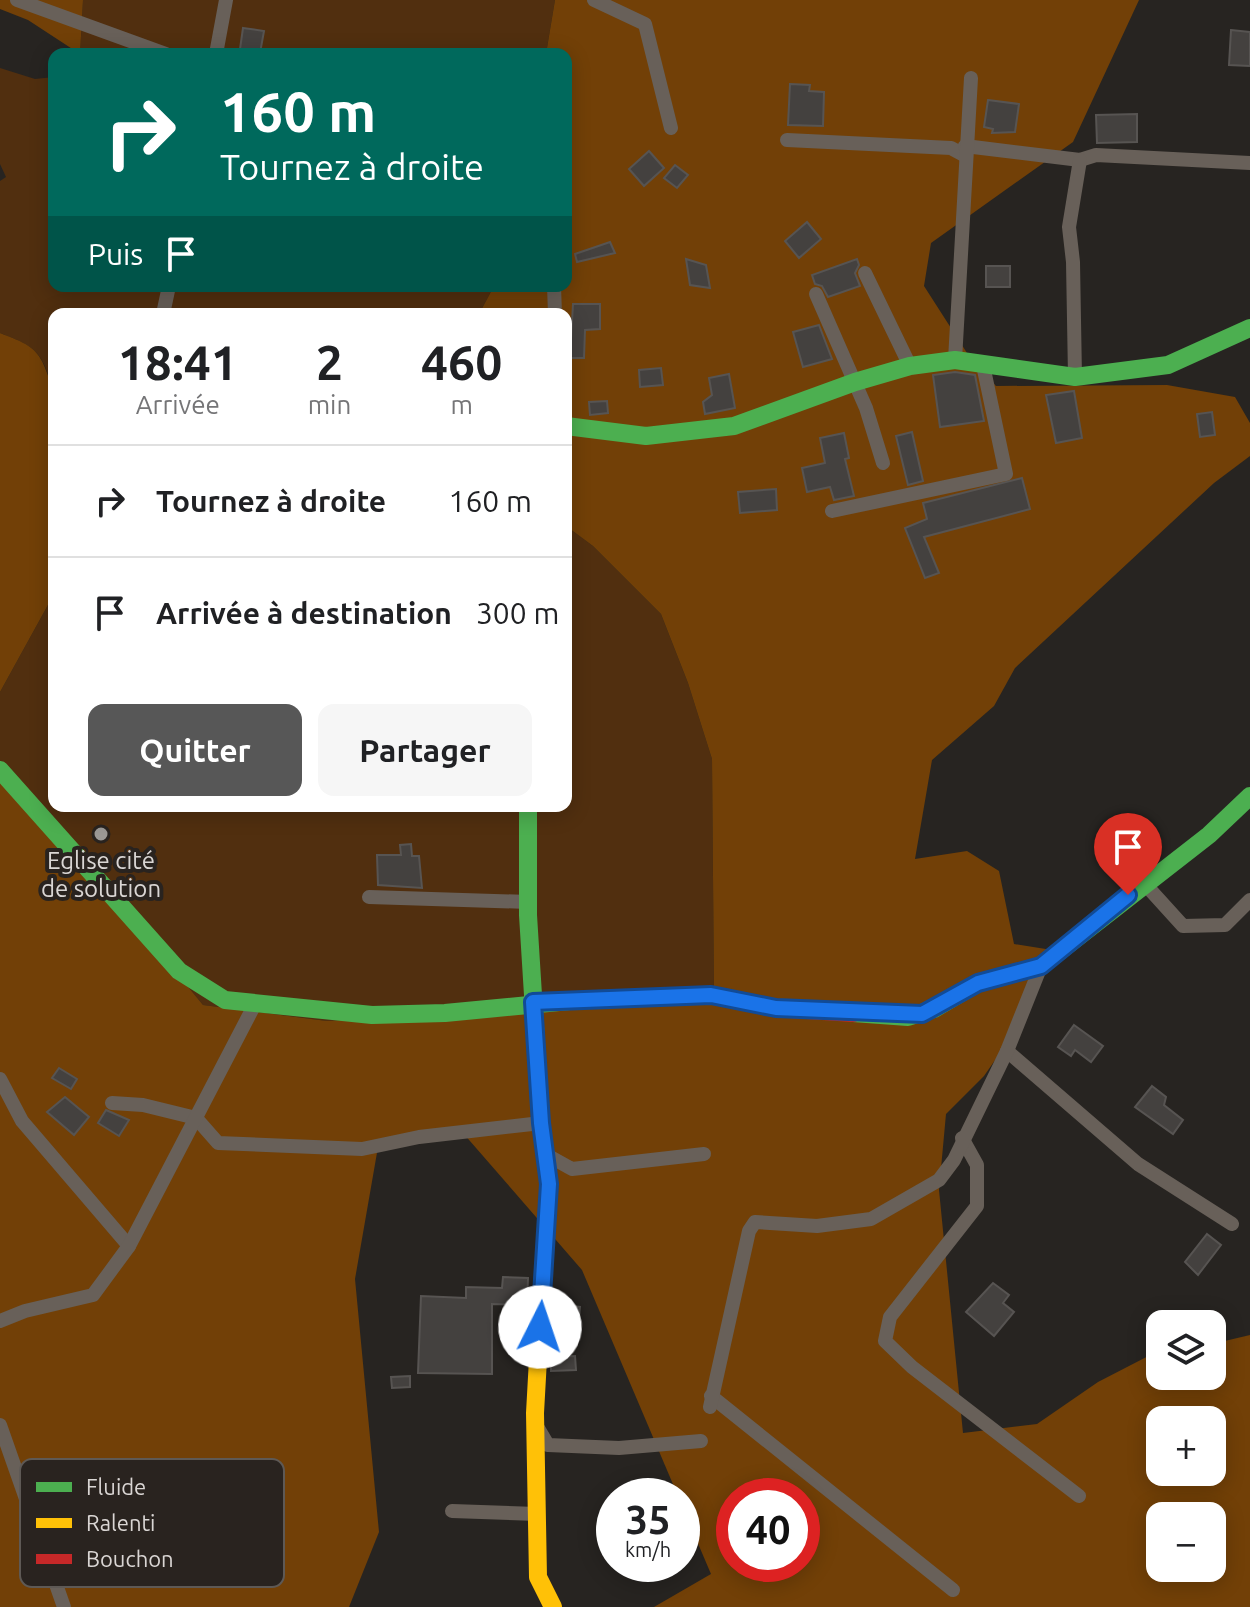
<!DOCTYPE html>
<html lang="fr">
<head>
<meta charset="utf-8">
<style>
	body { margin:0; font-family:Ubuntu,sans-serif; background:#f6f6f6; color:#202124; height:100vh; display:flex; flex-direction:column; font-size:30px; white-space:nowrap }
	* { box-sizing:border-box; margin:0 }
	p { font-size:26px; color:#757577 }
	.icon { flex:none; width:44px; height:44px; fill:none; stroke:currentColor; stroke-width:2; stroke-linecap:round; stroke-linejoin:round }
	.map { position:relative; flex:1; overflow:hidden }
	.side { position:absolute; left:48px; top:308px; width:524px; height:504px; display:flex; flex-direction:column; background:#fff; border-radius:16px; box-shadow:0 4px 20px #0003 }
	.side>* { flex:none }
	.banner { position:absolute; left:48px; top:48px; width:524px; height:244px; border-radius:16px; box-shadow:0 4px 20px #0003; background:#00695c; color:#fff; overflow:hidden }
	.controls { position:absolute; left:1146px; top:1310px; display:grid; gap:16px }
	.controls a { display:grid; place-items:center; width:80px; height:80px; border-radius:16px; background:#fff; box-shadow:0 4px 20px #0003; font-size:40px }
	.speed { position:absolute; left:596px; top:1478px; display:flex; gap:16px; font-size:40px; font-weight:700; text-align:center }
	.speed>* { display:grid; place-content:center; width:104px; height:104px; border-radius:50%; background:#fff; box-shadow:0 4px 20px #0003; line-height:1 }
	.speed small { font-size:20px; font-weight:400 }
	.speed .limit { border:12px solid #d22; background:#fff; color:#111 }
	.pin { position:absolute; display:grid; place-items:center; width:68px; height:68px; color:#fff; margin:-82px -34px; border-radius:50% 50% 50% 0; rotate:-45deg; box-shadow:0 0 8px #0007 }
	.pin .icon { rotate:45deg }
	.me { position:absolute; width:88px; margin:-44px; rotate:4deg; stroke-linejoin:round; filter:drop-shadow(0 0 6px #0008) }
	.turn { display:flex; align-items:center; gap:28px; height:168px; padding:0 40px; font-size:36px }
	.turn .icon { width:104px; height:104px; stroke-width:2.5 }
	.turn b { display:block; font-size:56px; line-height:68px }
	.then { display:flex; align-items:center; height:76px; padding:0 40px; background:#0003; gap:16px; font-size:30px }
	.eta { display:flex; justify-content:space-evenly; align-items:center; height:136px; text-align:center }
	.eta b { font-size:48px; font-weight:700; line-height:56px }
	.cta { display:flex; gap:16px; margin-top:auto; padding:16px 40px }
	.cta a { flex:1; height:92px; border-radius:16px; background:#575757; color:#fff; font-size:32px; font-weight:700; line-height:92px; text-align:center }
	.cta a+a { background:#f6f6f6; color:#202124 }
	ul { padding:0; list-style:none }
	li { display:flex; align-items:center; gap:24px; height:112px; padding:0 40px; border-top:2px solid #e0e0e0 }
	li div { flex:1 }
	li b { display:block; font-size:30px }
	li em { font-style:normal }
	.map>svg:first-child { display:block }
	.green { fill:#512f0f }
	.forest { fill:#724007; fill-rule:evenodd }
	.building { fill:#44413f; stroke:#575452; stroke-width:2 }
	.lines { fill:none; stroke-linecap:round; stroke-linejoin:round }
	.street { stroke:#686059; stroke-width:14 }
	.fast { stroke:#4caf50; stroke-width:18 }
	.slow { stroke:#ffc107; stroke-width:18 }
	.jam { stroke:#c62828; stroke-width:18 }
	.route-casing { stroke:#114b97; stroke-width:20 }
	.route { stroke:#1a73e8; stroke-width:14 }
	.poi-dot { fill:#9b9895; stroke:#29231f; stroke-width:3 }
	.labels { text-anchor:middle; stroke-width:8; stroke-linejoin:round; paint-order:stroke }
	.poi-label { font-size:24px; fill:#dad6d4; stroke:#29231f }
	.key { fill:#29231f; stroke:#5e5955; stroke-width:2 }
	.key-label { font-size:22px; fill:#dad6d4 }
</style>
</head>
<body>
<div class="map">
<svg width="1250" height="1607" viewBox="0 0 1250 1607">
	<rect width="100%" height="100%" fill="#272421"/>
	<!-- green -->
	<g class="green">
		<polygon points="83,0 555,0 546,54 80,54"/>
		<path d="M0,68L35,79L54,77V286H494L479,314H54V392C41,352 39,348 0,333V181L6,177L0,164Z"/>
		<polygon points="566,526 593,546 661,614 688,683 712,759 714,992 327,1021 203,1005 84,860 0,773 0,692 54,594 54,806 566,806"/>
	</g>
	<!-- forest -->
	<g class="forest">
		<polygon points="0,0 83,0 80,54 28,20 0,9"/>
		<path d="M555,0H1139L1073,142L931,243L924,286L967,353L996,386L1167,385L1235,397L1250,423V456L1214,483L1015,668L994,706L932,760L915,859L967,851L999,871L1014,944L1052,950L1027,1014L984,1076L946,1114L939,1190L963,1433L1037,1424L1098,1382L1160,1350V1376H1212V1344L1250,1335V1607H654L711,1574L682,1506V1496H678L582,1270L463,1133L378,1147L355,1279L379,1532L349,1607H0V773L84,860L203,1005L327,1021L714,992L712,759L688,683L661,614L593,546L566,526V314H479L494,286H566V54H546ZM1160,1420H1212V1472H1160ZM734,1496H802V1564H734ZM1160,1516H1212V1568H1160Z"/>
		<path d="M0,333C40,348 40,352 54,392V594L0,692Z"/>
	</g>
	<!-- building -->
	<g class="building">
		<polygon points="243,28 264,31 260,53 240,49"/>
		<polygon points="1231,30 1250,32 1250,66 1229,65"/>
		<polygon points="790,84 810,85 809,91 824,92 823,126 788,125"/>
		<polygon points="988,100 1019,104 1015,132 992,133 993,129 984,127"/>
		<polygon points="1137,114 1137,142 1097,143 1096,115"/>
		<polygon points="649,151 664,168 644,186 629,169"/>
		<polygon points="675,165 688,175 677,188 664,178"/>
		<polygon points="807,222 821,239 799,258 785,241"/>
		<polygon points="610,242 615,253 577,262 575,254"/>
		<polygon points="686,259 706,265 710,288 690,285"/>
		<polygon points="857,259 859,265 855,273 860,286 828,297 822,286 815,284 812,275"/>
		<rect x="986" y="266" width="24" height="21"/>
		<polygon points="573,304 600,304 600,329 585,330 584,358 570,358"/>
		<polygon points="819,325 832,359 803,367 793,332"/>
		<polygon points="661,368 663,385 640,387 639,370"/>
		<polygon points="955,372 975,375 984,421 940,427 933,375"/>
		<polygon points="729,374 735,408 705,414 703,402 712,395 709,378"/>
		<polygon points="1074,391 1082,438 1056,443 1046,395"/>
		<polygon points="607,401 608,413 590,415 589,402"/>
		<polygon points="1212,412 1215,435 1200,437 1197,414"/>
		<polygon points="912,432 923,481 908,485 896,436"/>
		<polygon points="844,433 849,458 845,459 854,496 834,500 830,487 807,492 802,468 825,463 820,438"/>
		<polygon points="1022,478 1030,509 924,537 939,573 925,578 905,528 927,519 923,503"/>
		<polygon points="776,489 777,510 740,513 738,492"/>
		<polygon points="411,844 412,856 419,856 422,888 378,885 377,855 401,855 400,845"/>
		<polygon points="1074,1025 1103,1046 1091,1062 1075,1050 1071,1056 1058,1047"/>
		<polygon points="59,1068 77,1079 71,1089 52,1078"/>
		<polygon points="1152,1086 1166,1097 1164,1105 1183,1120 1173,1134 1135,1107"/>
		<polygon points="65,1097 89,1117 74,1135 47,1112"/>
		<polygon points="106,1110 129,1120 119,1136 98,1123"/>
		<polygon points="1207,1234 1221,1245 1198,1275 1185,1262"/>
		<polygon points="503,1277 528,1278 527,1305 492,1304 492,1374 418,1373 421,1296 466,1298 466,1287 502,1288"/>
		<polygon points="993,1283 1009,1295 1003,1303 1014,1312 994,1336 966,1312"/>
		<polygon points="554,1304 580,1307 578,1330 552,1327"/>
		<polygon points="575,1356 576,1370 551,1371 551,1357"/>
		<polygon points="410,1376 410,1387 392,1388 391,1377"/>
	</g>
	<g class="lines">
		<!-- street -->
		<g class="street">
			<polyline points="17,0 166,54"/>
			<polyline points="594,0 645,24 671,128"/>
			<polyline points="216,54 226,0"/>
			<polyline points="787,140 951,148 964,155"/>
			<polyline points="965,146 1080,160 1096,155 1250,163"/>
			<polyline points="865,273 910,366"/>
			<polyline points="554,286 555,314"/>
			<polyline points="816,294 866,408 883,463"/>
			<polyline points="163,314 169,286"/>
			<polyline points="955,360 971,78"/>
			<polyline points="1075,377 1073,262 1069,227 1080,160"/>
			<polyline points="832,511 1006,474 983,365"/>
			<polyline points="1144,883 1183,926 1225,925 1250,900"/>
			<polyline points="369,897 528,902"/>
			<polyline points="1007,1051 1138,1164 1232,1224"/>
			<polyline points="0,1079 22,1121 129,1246"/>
			<polyline points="112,1103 143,1105 196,1118 218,1143 362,1149 419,1137 541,1123"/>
			<polyline points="962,1138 977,1165 977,1206 890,1317 885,1341 912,1367 1079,1496"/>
			<polyline points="545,1154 572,1169 704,1154"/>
			<polyline points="0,1321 25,1311 93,1295 129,1246 255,1004"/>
			<polyline points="711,1396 953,1590"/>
			<polyline points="710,1407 749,1231 755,1222 817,1226 871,1219 939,1180 954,1160 1007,1051 1041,966"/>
			<polyline points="535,1423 548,1445 619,1448 701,1441"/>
			<polyline points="0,1425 64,1607"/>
			<polyline points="452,1511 537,1514"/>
		</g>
		<!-- fast -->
		<g class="fast">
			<polyline points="566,426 646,436 734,426 855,382 910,366 955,360 1075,377 1168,365 1250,328"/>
			<polyline points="0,770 179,971 225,1000 372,1015 445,1013 580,1000"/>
			<polyline points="528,806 528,915 541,1123 549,1184 540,1323"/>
			<polyline points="853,1013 908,1017 934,1009 978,983 1041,966 1209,835 1250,796"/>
		</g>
		<!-- slow -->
		<polyline class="slow" points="540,1323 535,1413 538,1577 553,1607"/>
		<!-- jam -->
		<polyline class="jam" points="580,1000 711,995 776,1008 853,1013"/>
	</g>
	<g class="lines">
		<defs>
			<polyline id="route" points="540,1327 549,1184 541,1123 533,1002 711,995 776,1008 922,1014 978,983 1041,966 1128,895"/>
		</defs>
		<!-- route casing -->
		<use href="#route" class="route-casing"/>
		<!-- route -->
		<use href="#route" class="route"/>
	</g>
	<!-- markers -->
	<circle class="poi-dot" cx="101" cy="834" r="8"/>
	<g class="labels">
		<!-- poi labels -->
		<g class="poi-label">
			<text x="101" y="869">Eglise cité<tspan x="101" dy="28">de solution</tspan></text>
		</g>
	</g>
	<!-- legend -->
	<rect x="20" y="1459" width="264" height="128" rx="12" class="key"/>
	<rect x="36" y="1482" width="36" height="10" fill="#4caf50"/>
	<rect x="36" y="1518" width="36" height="10" fill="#ffc107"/>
	<rect x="36" y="1554" width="36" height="10" fill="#c62828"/>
	<g class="key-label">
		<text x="86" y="1495">Fluide</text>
		<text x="86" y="1531">Ralenti</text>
		<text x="86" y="1567">Bouchon</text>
	</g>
</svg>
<div class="controls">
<a><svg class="icon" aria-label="layers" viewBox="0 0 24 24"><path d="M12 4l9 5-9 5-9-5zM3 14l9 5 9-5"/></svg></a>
<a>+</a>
<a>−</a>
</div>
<div class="speed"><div>35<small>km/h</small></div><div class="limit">40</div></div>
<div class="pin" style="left:1128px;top:895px;background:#d93025"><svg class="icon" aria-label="arrive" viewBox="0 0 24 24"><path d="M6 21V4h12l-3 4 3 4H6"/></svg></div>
<svg class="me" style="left:540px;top:1327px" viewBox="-20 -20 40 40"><circle r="19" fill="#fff"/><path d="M0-13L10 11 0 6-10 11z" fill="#1a73e8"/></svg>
<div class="banner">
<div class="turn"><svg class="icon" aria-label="right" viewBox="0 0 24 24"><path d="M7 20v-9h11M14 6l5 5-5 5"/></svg><div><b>160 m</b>Tournez à droite</div></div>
<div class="then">Puis<svg class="icon" aria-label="arrive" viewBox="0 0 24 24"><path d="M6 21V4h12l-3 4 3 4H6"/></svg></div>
</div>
<section class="side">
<div class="eta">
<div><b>18:41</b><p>Arrivée</p></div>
<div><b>2</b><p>min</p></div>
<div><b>460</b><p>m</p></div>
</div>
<ul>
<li><svg class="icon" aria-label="right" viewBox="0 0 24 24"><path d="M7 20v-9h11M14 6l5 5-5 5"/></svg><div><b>Tournez à droite</b></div><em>160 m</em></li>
<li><svg class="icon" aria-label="arrive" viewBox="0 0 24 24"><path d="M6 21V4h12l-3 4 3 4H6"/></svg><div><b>Arrivée à destination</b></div><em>300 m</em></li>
</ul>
<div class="cta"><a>Quitter</a><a>Partager</a></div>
</section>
</div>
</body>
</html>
